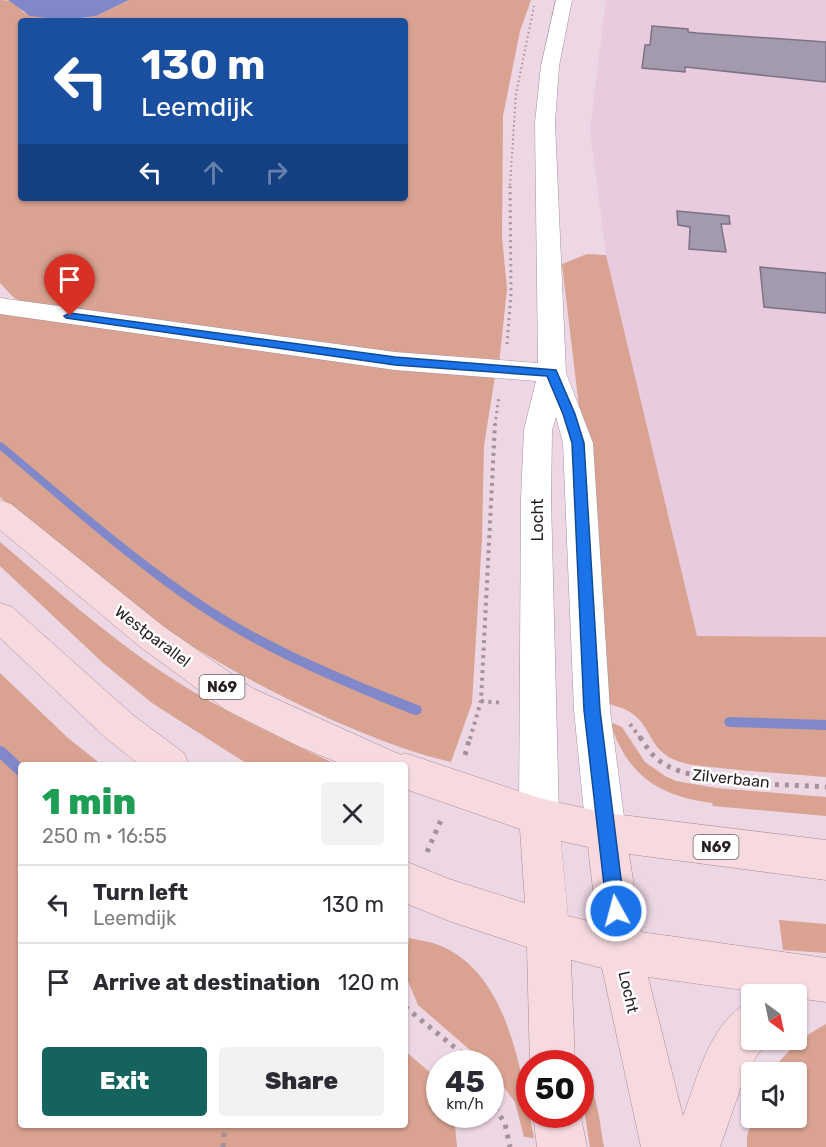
<!DOCTYPE html>
<html lang="en">
<head>
<meta charset="utf-8">
<style>
	body { margin:0; font-family:Rubik,sans-serif; background:#f2f2f3; color:#2b2b33; height:100vh; display:flex; flex-direction:column; font-size:22px; white-space:nowrap }
	* { box-sizing:border-box; margin:0 }
	p { font-size:20px; color:#7c7c81 }
	.icon { flex:none; width:33px; height:33px; fill:none; stroke:currentColor; stroke-width:2; stroke-linecap:round; stroke-linejoin:round }
	.map { position:relative; flex:1; overflow:hidden }
	.drawer { position:absolute; left:18px; top:762px; width:390px; height:366px; display:flex; flex-direction:column; background:#fff; border-radius:6px; box-shadow:0 2px 4px #0004 }
	.drawer>* { flex:none }
	.banner { position:absolute; left:18px; top:18px; width:390px; height:183px; border-radius:6px; box-shadow:0 2px 4px #0004; background:#1a4fa0; color:#fff; overflow:hidden }
	.needle { width:39px; rotate:147deg }
	.tools { position:absolute; left:741px; top:984px; display:grid; gap:12px }
	.tools a { display:grid; place-items:center; width:66px; height:66px; border-radius:6px; background:#fff; box-shadow:0 2px 4px #0004; font-size:30px }
	.speed { position:absolute; left:426px; top:1050px; display:flex; gap:12px; font-size:30px; font-weight:700; text-align:center }
	.speed>* { display:grid; place-content:center; width:78px; height:78px; border-radius:50%; background:#fff; box-shadow:0 2px 4px #0004; line-height:1 }
	.speed small { font-size:15px; font-weight:400 }
	.speed .limit { border:9px solid #d22; background:#fff; color:#111 }
	.pin { position:absolute; display:grid; place-items:center; width:51px; height:51px; color:#fff; margin:-62px -26px; border-radius:50% 50% 50% 0; rotate:-45deg; box-shadow:0 0 6px #0007 }
	.pin .icon { rotate:45deg }
	.me { position:absolute; width:66px; margin:-33px; rotate:353deg; stroke-linejoin:round; filter:drop-shadow(0 0 4px #0008) }
	.turn { display:flex; align-items:center; gap:21px; height:126px; padding:0 24px; font-size:27px }
	.turn .icon { width:78px; height:78px; stroke-width:2.5 }
	.turn b { display:block; font-size:42px; line-height:51px }
	.lanes { display:flex; align-items:center; height:57px; padding:0 24px; background:#0003; justify-content:center; gap:30px; direction:ltr }
	.lanes .off { opacity:.35 }
	.round { display:grid; place-items:center; flex:none; width:63px; height:63px; border-radius:6px; background:#f2f2f3 }
	.summary { display:flex; align-items:center; justify-content:space-between; height:102px; padding:0 24px }
	h1 { font-size:36px; font-weight:800; line-height:45px; color:#1e9e55 }
	.primary-button { display:flex; gap:12px; margin-top:auto; padding:12px 24px }
	.primary-button a { flex:1; height:69px; border-radius:6px; background:#14635d; color:#fff; font-size:24px; font-weight:800; line-height:69px; text-align:center }
	.primary-button a+a { background:#f2f2f3; color:#2b2b33 }
	ul { padding:0; list-style:none }
	li { display:flex; align-items:center; gap:18px; height:78px; padding:0 24px; border-top:2px solid #e1e1e2 }
	li div { flex:1 }
	li b { display:block; font-size:22px }
	li em { font-style:normal }
	.map>svg:first-child { display:block }
	.built { fill:#e8cbde }
	.green { fill:#d9a291; fill-rule:evenodd }
	.water { fill:#8088c9 }
	.lines { fill:none; stroke-linecap:round; stroke-linejoin:round }
	.stream { fill:#8088c9; fill-rule:evenodd }
	.building { fill:#a49aae; stroke:#7c7285; stroke-width:1.5 }
	.minor-casing { stroke:#a692a0; stroke-width:1 }
	.major-casing { stroke:#aa898f; stroke-width:1 }
	.path-far3 { stroke:#a3929d; stroke-width:2; stroke-dasharray:1.5 3; stroke-linecap:butt }
	.path-far2 { stroke:#a3929d; stroke-width:3; stroke-dasharray:2 4; stroke-linecap:butt }
	.path-far1 { stroke:#a3929d; stroke-width:4; stroke-dasharray:3 4.5; stroke-linecap:butt }
	.path { stroke:#a3929d; stroke-width:5; stroke-dasharray:4 6; stroke-linecap:butt }
	.minor { fill:#fff; fill-rule:evenodd }
	.major { fill:#f7dadf; fill-rule:evenodd }
	.route { fill:#1a73e8; stroke:#114b97; stroke-width:1.5 }
	.labels { text-anchor:middle; stroke-width:5; stroke-linejoin:round; paint-order:stroke }
	.shield { fill:#fff; stroke:#686266; stroke-width:1.5 }
	.shield-label { font-size:15px; font-weight:bold; fill:#271f24 }
	.street-label { font-size:16px; fill:#271f24; stroke:#fff }
</style>
</head>
<body>
<div class="map">
<svg width="826" height="1147" viewBox="0 0 826 1147">
	<rect width="100%" height="100%" fill="#edd7e5"/>
	<!-- built -->
	<polygon class="built" points="606,0 826,0 826,637 697,636 606,255 590,129"/>
	<!-- green -->
	<g class="green">
		<path d="M0,0L12,1L24,13L76,19L96,16L129,0H531L520,31L503,116L502,236L507,289L499,364L452,361L23,302L14,298L0,283ZM21,21H405V198H21Z"/>
		<path d="M587,254L606,255L697,636L826,637V777C791,774 755,772 720,768C705,766 689,766 675,760C640,745 657,711 602,703L583,441L562,264Z"/>
		<path d="M0,312L495,376L484,446L482,538L472,703L451,762C411,753 372,737 332,720C280,696 228,670 180,638C116,596 59,545 0,497Z"/>
		<path d="M0,542C54,588 108,637 168,676C222,711 280,738 338,765H249L152,703L103,663L0,566Z"/>
		<polygon points="0,673 68,738 102,765 21,765 21,1125 405,1125 405,1051 439,1080 440,1114 454,1115 457,1147 0,1147"/>
		<path d="M610,722L622,727L645,762L665,776L676,781L716,788L826,797V816L713,806L712,803C658,796 627,775 610,722Z"/>
		<polygon points="779,920 826,924 826,953 783,950"/>
		<path d="M409,938C417,940 427,941 436,944C509,970 521,1073 534,1138L524,1137L515,1102L491,1070L490,1064L485,1063L418,1005L405,974Z"/>
		<path d="M826,1024V1147H747V1136L753,1118H796V1072H771C786,1052 803,1036 826,1024Z"/>
		<path d="M585,1077C598,1095 600,1125 604,1147H590L581,1090V1082Z"/>
	</g>
	<!-- water -->
	<polygon class="water" points="8,0 129,0 96,16 66,20 30,16"/>
	<g class="lines">
		<!-- stream -->
		<g class="stream">
			<path d="M0,442L3,443C75,503 146,567 226,616C287,653 354,680 420,706L422,710L420,714L416,715L412,714C346,687 279,660 218,622C140,573 71,510 0,450Z"/>
			<polygon points="730,717 826,720 826,730 730,727 726,726 724,722 726,718"/>
			<polygon points="0,746 4,747 23,765 21,765 21,777 17,775 0,759"/>
		</g>
	</g>
	<!-- building -->
	<g class="building">
		<polygon points="652,26 688,29 688,32 697,33 826,42 826,82 695,68 685,67 685,72 642,68 645,45 650,45"/>
		<polygon points="677,211 729,216 730,224 721,224 726,252 689,249 690,227 678,225"/>
		<polygon points="760,267 826,273 826,313 764,307"/>
	</g>
	<g class="lines">
		<defs>
			<polygon id="minor" points="556,0 572,0 559,66 555,123 566,373 593,443 610,710 626,832 620,846 606,851 592,846 586,832 574,710 563,443 556,417 552,430 551,500 559,817 553,830 539,836 525,830 519,817 521,500 524,430 536,381 395,370 0,314 0,298 395,352 538,363 535,123 541,66"/>
			<g id="major">
				<path d="M0,500L11,504L163,626L252,688L401,755L405,753L539,798L606,813L826,840V880L629,854L641,932L826,958V1002L796,998V994H772L648,977L683,1116C698,1077 710,1019 752,1001V1040H768L747,1070L720,1147H641L602,968L571,960L575,1064H530V1066L527,947L449,921L405,903V861L449,879L525,903L520,829L405,789V765H344L296,745L226,710L139,646L0,530ZM561,841L588,847L597,923L568,916Z"/>
				<polygon points="0,603 12,607 133,715 184,753 189,765 140,765 107,739 0,638"/>
				<polygon points="580,1113 587,1147 537,1147 533,1114 580,1114"/>
			</g>
		</defs>
		<!-- minor casing -->
		<use href="#minor" class="minor-casing"/>
		<!-- major casing -->
		<use href="#major" class="major-casing"/>
		<!-- path-far3 -->
		<polyline class="path-far3" points="510,185 516,94 534,6"/>
		<!-- path-far2 -->
		<g class="path-far2">
			<polyline points="507,344 511,294 510,183"/>
			<polyline points="495,425 499,396"/>
		</g>
		<!-- path-far1 -->
		<g class="path-far1">
			<polyline points="481,701 503,703"/>
			<polyline points="630,724 641,739"/>
			<polyline points="470,739 481,701 495,424"/>
		</g>
		<!-- path -->
		<g class="path">
			<path d="M640,737C646,746 652,756 661,762C693,785 785,784 826,787"/>
			<polyline points="465,755 470,737"/>
			<polyline points="427,852 442,818"/>
			<polyline points="405,1007 464,1055 470,1064"/>
			<polyline points="490,1099 505,1124 510,1147"/>
			<polyline points="223,1147 225,1125"/>
		</g>
		<!-- minor -->
		<use href="#minor" class="minor"/>
		<!-- major -->
		<use href="#major" class="major"/>
	</g>
	<!-- route -->
	<polygon class="route" points="70,313 395,357 556,370 575,414 584,443 600,710 625,911 622,918 616,920 610,918 607,911 584,710 572,443 563,414 547,376 395,365 66,318 64,316"/>
	<g class="labels">
		<!-- shield labels -->
		<g class="shield">
			<rect x="199.5" y="675" width="45" height="24" rx="4.5"/>
			<rect x="693.5" y="835" width="45" height="24" rx="4.5"/>
		</g>
		<g class="shield-label">
			<text x="222" y="692">N69</text>
			<text x="716" y="852">N69</text>
		</g>
		<!-- street labels -->
		<g class="street-label">
			<text transform="translate(537 520) rotate(-90)" y="6">Locht</text>
			<text transform="translate(153 636) rotate(37)" y="6">Westparallel</text>
			<text transform="translate(731 778) rotate(6)" y="6">Zilverbaan</text>
			<text transform="translate(629 992) rotate(77)" y="6">Locht</text>
		</g>
	</g>
</svg>
<div class="tools">
<a><svg class="needle" viewBox="-14 -14 28 28"><path d="M0-13l5 13h-10z" fill="#e53935"/><path d="M0 13l5-13h-10z" fill="#7c7c81"/></svg></a>
<a><svg class="icon" aria-label="sound" viewBox="0 0 24 24"><path d="M4 9h4l5-4v14l-5-4H4zM17 9q2 3 0 6"/></svg></a>
</div>
<div class="speed"><div>45<small>km/h</small></div><div class="limit">50</div></div>
<div class="pin" style="left:70px;top:316px;background:#d93025"><svg class="icon" aria-label="arrive" viewBox="0 0 24 24"><path d="M6 21V4h12l-3 4 3 4H6"/></svg></div>
<svg class="me" style="left:616px;top:911px" viewBox="-20 -20 40 40"><circle r="17" fill="#1a73e8" stroke="#fff" stroke-width="3"/><path d="M0-11L8 9 0 5-8 9z" fill="#fff"/></svg>
<div class="banner">
<div class="turn"><svg class="icon" aria-label="left" viewBox="0 0 24 24"><path d="M17 20v-9H6M10 6l-5 5 5 5"/></svg><div><b>130 m</b>Leemdijk</div></div>
<div class="lanes"><svg class="icon" aria-label="left" viewBox="0 0 24 24"><path d="M17 20v-9H6M10 6l-5 5 5 5"/></svg><svg class="icon off" aria-label="ahead" viewBox="0 0 24 24"><path d="M12 20V5M6 11l6-6 6 6"/></svg><svg class="icon off" aria-label="right" viewBox="0 0 24 24"><path d="M7 20v-9h11M14 6l5 5-5 5"/></svg></div>
</div>
<section class="drawer">
<div class="summary"><div><h1>1 min</h1><p>250 m · 16:55</p></div><a class="round"><svg class="icon" aria-label="close" viewBox="0 0 24 24"><path d="M6 6l12 12M18 6L6 18"/></svg></a></div>
<ul>
<li><svg class="icon" aria-label="left" viewBox="0 0 24 24"><path d="M17 20v-9H6M10 6l-5 5 5 5"/></svg><div><b>Turn left</b><p>Leemdijk</p></div><em>130 m</em></li>
<li><svg class="icon" aria-label="arrive" viewBox="0 0 24 24"><path d="M6 21V4h12l-3 4 3 4H6"/></svg><div><b>Arrive at destination</b></div><em>120 m</em></li>
</ul>
<div class="primary-button"><a>Exit</a><a>Share</a></div>
</section>
</div>
</body>
</html>
